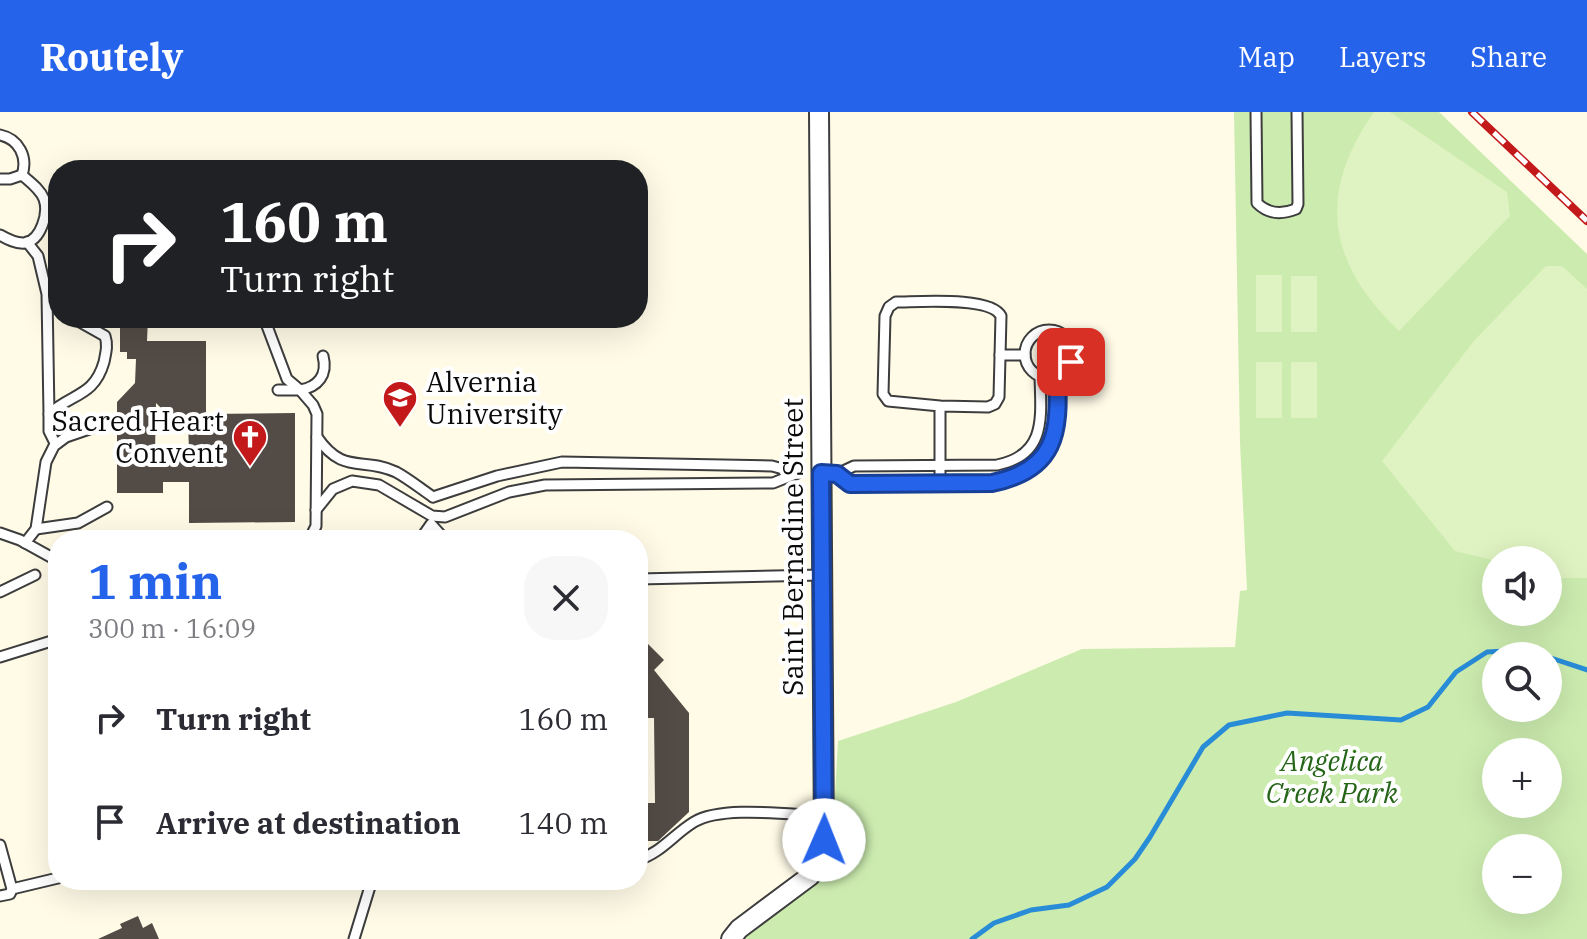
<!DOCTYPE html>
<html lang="en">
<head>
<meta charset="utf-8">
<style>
	body { margin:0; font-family:"IBM Plex Serif",serif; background:#f7f7f7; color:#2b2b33; height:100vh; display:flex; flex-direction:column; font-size:30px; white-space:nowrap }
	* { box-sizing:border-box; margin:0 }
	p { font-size:26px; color:#7c7c81 }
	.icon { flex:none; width:44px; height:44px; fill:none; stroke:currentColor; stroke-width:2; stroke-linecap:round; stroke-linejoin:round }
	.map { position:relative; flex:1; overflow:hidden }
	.drawer { position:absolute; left:48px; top:418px; width:600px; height:360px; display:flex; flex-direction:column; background:#fff; border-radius:32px; box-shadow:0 8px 32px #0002 }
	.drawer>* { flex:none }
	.hud { position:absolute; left:48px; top:48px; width:600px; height:168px; border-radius:32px; box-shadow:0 8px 32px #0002; background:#202124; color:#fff; overflow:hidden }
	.tools { position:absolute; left:1482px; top:434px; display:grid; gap:16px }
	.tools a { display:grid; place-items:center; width:80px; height:80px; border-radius:50%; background:#fff; box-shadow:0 8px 32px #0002; font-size:40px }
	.pin { position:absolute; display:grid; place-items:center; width:68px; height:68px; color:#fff; margin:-34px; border-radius:16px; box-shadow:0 4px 12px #0006 }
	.me { position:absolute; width:88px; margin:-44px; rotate:1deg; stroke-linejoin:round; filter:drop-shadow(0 0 6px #0008) }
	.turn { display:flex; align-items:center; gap:28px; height:168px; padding:0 40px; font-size:36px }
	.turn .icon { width:104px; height:104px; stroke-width:2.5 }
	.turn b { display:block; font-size:56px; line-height:68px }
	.round { display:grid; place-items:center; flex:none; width:84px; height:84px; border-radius:32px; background:#f7f7f7 }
	.headline { display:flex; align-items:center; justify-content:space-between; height:136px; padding:0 40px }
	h1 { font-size:48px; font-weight:700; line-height:60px; color:#2563eb }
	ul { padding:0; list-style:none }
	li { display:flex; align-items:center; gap:24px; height:104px; padding:0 40px }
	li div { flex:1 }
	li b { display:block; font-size:30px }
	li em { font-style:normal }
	header { display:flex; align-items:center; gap:48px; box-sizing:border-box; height:112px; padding:0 40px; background:#2563eb; color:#fff }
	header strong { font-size:38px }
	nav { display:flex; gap:44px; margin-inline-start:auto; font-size:28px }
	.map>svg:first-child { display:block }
	.green { fill:#ccecaf; fill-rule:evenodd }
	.pitch { fill:#dff2c1 }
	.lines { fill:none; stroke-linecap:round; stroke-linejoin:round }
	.stream { stroke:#298cd7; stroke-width:5 }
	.building { fill:#534c46; fill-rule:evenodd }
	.lane-casing { stroke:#3d3d3d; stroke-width:13 }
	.street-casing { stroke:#3d3d3d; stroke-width:22 }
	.lane { stroke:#fff; stroke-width:9 }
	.street { stroke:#fff; stroke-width:18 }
	.rail-casing { stroke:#c3191b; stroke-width:8 }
	.rail { stroke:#fff; stroke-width:5; stroke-dasharray:15; stroke-linecap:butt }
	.route-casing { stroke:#184099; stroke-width:20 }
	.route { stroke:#2563eb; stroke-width:14 }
	.labels { text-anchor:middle; stroke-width:8; stroke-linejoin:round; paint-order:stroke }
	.poi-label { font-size:28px; fill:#0a0a0a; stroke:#fff; text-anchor:start }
	.street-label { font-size:28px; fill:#0a0a0a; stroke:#fff }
	.park-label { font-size:28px; font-style:italic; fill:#246517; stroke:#fff }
</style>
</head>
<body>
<header>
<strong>Routely</strong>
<nav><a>Map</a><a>Layers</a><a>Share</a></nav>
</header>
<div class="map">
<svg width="1587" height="827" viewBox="0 0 1587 827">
	<rect width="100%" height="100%" fill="#fffbe7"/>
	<!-- green -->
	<path class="green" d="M1234,0H1439L1587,142V827H743L803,781L831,753L838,629L956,590L1082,537L1235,535L1240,479L1247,478L1240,330ZM1496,448H1548V500H1496ZM1496,544H1548V596H1496ZM1496,640H1548V692H1496ZM1496,736H1548V788H1496Z"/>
	<!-- pitch -->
	<g class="pitch">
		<path d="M1374,0H1390L1507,80L1510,104L1399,219C1328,152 1316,82 1374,0Z"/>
		<polygon points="1546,154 1562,154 1587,177 1587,466 1560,466 1548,463 1548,448 1496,449 1455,439 1382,349 1473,230"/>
		<rect x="1256" y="163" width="26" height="57"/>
		<rect x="1291" y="164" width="26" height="56"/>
		<rect x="1256" y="250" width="26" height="56"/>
		<rect x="1291" y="250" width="26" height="56"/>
	</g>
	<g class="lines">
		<!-- stream -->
		<g class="stream">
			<polyline points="1548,545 1587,558"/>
			<polyline points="972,827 994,811 1031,798 1069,793 1107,775 1135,747 1150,725 1203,635 1229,613 1287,601 1401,608 1428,595 1456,560 1487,540 1524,538 1546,544"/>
		</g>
	</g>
	<!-- building -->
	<g class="building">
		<path d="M120,206H148L147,229H206V302L295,301V410L189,411V370H163V381H117V290L135,271L136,247H127V240H120ZM156,291L176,311H188L189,339L155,340Z"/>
		<polygon points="638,522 664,548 654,558 689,601 689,700 658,729 638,729 638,691 655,691 654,606 638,606"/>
		<polygon points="138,804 143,816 152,811 159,827 98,827 122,816 120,812"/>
	</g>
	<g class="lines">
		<defs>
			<g id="lane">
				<path d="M1256,0L1257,91C1268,102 1281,103 1296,97L1298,92L1297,0"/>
				<path d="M0,23C19,27 28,45 22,63"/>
				<polyline points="0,67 10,67 22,63"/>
				<path d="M0,123C7,127 16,132 25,131C41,128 49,101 44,87C40,77 30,70 22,63"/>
				<polyline points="27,130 38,144 47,182 49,302"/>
				<path d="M264,206L287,267L300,278C318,275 328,263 323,244"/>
				<circle cx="1049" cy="242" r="24"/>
				<polyline points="1000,243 1025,243"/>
				<path d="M1040,264C1041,305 1047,343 997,353L854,354L837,362L850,372L992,371C1056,358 1060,321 1057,264"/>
				<polyline points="278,278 300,278 313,293 317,302 316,414 311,424 305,428"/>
				<path d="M940,294L888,289L883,282L885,204L889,195L896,190C918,190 991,184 1001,204L999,285L995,292L988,295L940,294V372"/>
				<path d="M317,325C344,364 362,344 396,360C409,367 421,377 433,385"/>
				<path d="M55,331L49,319V302C72,281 94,285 104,250C106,240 108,233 105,224L73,206"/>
				<polyline points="316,398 333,377 352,369 379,373 432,404 445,405 509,380 545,373 773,371 798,361 772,354 562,350 497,364 433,385"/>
				<polyline points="36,417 78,411 107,395"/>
				<polyline points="0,421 20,428 58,449"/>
				<polyline points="424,428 424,422 431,412 441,423 441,428"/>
				<polyline points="25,431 36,417 46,350 54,334 66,325 101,313"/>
				<polyline points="638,467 822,463"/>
				<polyline points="0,480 35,463"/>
				<polyline points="0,545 58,527"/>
				<polyline points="0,733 12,777 10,782 0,784"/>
				<path d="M638,748C661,741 674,722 694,710C722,693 791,703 824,704"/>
				<polyline points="12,777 58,766"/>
				<polyline points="354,827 372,768"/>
			</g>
			<polyline id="street" points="731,827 739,817 810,764 821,749 824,728 819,0"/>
		</defs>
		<!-- lane casing -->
		<use href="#lane" class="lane-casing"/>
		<!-- street casing -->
		<use href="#street" class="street-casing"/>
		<!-- lane -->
		<use href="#lane" class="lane"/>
		<!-- street -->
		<use href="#street" class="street"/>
		<defs>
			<polyline id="rail" points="1472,0 1587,109"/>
		</defs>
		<!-- rail casing -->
		<use href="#rail" class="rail-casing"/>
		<!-- rail -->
		<use href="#rail" class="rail"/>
	</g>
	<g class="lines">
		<defs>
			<path id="route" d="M824,728L821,361L837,362L850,372L992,371C1056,358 1060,321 1057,264L1068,256L1071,250"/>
		</defs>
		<!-- route casing -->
		<use href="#route" class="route-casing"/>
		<!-- route -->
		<use href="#route" class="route"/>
	</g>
	<!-- icons -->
	<defs>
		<symbol id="university-pin" viewBox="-11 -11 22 30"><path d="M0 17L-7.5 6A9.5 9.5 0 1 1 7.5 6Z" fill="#c3191b" stroke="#fff"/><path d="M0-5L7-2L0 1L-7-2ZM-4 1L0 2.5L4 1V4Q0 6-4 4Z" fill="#fff"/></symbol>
		<symbol id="church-pin" viewBox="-11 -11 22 30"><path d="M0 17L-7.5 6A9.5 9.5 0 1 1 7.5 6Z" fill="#c3191b" stroke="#fff"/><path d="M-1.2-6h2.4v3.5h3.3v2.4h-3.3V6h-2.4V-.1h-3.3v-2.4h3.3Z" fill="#fff"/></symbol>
	</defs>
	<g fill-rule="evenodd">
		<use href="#university-pin" x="380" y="266" width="40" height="54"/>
		<use href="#church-pin" x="230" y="305" width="40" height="54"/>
	</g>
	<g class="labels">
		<!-- poi labels -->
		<g class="poi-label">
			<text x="426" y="280">Alvernia<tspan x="426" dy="32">University</tspan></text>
			<text x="224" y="319" text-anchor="end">Sacred Heart<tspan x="224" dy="32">Convent</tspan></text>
		</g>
		<!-- street labels -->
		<g class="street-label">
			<text transform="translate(793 435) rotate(-90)" y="10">Saint Bernadine Street</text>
		</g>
		<!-- park labels -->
		<g class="park-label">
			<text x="1332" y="659">Angelica<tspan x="1332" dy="32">Creek Park</tspan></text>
		</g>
	</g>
</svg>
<div class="tools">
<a><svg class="icon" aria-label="sound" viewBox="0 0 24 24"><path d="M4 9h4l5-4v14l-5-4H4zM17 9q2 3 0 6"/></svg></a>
<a><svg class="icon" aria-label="search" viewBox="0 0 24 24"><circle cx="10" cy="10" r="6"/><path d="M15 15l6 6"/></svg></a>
<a>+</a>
<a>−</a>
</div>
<div class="pin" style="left:1071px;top:250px;background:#d93025"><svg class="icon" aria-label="arrive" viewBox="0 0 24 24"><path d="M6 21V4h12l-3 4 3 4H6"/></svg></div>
<svg class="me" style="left:824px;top:728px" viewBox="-20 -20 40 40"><circle r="19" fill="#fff"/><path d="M0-13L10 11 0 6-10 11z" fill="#2563eb"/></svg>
<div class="hud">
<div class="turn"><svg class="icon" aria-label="right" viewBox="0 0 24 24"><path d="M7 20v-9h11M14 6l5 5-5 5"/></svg><div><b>160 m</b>Turn right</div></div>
</div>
<section class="drawer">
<div class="headline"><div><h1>1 min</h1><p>300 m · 16:09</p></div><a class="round"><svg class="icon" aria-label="close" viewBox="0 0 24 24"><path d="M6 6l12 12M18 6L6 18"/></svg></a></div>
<ul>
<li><svg class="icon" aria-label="right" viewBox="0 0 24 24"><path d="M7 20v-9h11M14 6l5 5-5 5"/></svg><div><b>Turn right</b></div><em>160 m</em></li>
<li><svg class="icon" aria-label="arrive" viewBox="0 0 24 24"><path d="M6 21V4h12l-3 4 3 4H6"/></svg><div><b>Arrive at destination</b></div><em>140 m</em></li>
</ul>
</section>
</div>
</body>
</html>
